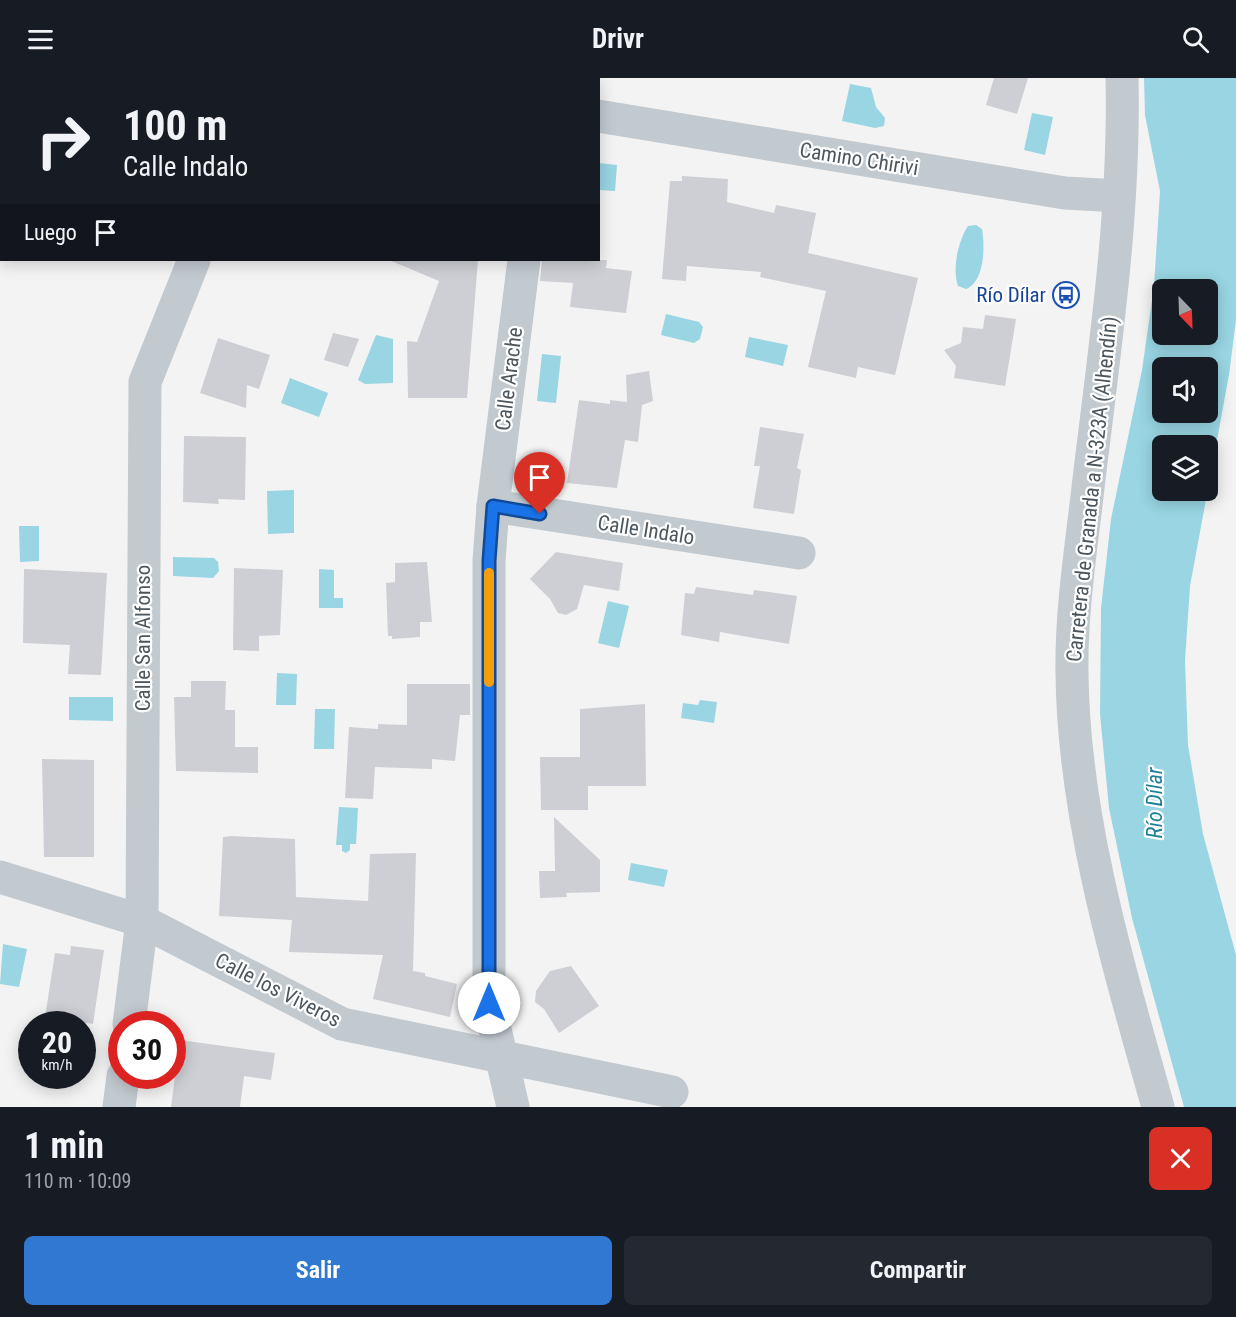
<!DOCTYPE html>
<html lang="es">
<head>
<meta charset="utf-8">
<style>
	body { margin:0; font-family:"Roboto Condensed",sans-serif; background:#242831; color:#f1f3f6; height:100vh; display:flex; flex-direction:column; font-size:22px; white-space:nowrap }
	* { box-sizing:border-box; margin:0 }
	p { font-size:20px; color:#9ea1a6 }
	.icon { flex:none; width:33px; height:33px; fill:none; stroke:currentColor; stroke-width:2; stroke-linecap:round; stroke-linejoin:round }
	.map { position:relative; height:1029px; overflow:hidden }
	.drawer { display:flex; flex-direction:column; background:#171b24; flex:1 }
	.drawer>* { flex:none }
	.banner { position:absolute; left:0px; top:0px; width:600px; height:183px; box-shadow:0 3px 15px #0003; background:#171b24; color:#f1f3f6; overflow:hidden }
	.needle { width:39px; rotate:157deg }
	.buttons { position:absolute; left:1152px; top:201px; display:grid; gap:12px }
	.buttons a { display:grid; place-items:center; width:66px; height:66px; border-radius:9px; background:#171b24; box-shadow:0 3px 15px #0003; font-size:30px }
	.speed { position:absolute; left:18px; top:933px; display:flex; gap:12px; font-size:30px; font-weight:700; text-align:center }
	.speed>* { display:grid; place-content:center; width:78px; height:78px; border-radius:50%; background:#171b24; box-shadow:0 3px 15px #0003; line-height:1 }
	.speed small { font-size:15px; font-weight:400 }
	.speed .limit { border:9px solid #d22; background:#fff; color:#111 }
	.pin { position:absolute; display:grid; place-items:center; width:51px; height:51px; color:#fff; margin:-62px -26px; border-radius:50% 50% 50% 0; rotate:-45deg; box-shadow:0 0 6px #0007 }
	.pin .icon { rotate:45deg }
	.me { position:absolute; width:66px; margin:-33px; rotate:0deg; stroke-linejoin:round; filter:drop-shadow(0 0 4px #0008) }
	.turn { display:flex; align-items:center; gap:21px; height:126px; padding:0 24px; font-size:27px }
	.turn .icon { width:78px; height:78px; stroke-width:2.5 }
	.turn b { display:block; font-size:42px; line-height:51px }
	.then { display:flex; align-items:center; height:57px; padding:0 24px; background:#0003; gap:12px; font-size:22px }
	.round { display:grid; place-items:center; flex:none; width:63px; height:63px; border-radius:9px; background:#242831 }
	.head { display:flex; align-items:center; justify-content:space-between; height:102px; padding:0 24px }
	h1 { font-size:36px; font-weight:700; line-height:45px }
	.cta { display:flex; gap:12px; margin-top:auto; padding:12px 24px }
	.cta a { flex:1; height:69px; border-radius:9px; background:#3078d1; color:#fff; font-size:24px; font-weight:700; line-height:69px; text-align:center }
	.cta a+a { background:#242831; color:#f1f3f6 }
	header { display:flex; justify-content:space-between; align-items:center; height:78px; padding:0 24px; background:#171b24; font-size:27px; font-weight:700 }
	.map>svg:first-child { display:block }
	.water { fill:#99d5e3; fill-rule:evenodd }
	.building { fill:#cdcfd4 }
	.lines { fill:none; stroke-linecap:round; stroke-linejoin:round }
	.minor { stroke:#c2c9cf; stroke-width:33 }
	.route-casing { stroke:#114b97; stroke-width:15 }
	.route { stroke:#1a73e8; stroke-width:10 }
	.slow { stroke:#f59e0b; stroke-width:10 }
	.labels { text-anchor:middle; stroke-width:4.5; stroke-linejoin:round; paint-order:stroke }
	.street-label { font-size:21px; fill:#4c565e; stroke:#fff }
	.transit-label { font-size:21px; fill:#164399; stroke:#fff; text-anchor:end }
	.water-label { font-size:22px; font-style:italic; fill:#1d7f98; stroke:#fff }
</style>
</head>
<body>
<header><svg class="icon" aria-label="menu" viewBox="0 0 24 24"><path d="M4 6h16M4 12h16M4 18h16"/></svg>Drivr<svg class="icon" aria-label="search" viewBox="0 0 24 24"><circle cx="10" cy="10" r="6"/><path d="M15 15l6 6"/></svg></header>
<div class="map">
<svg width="1236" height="1029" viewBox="0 0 1236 1029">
	<rect width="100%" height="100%" fill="#f4f3f3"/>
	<!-- water -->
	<g class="water">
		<path d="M1144,0H1236V242L1229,297L1190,508L1185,583L1188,667L1203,756L1236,877V1029H1184L1132,840L1109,730L1100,636L1101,530L1111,441L1142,292L1154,208L1160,113L1145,37ZM1162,212H1208V256H1162ZM1162,290H1208V334H1162ZM1162,368H1208V412H1162Z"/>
		<polygon points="850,6 871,10 876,29 885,40 884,48 875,50 842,43"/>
		<polygon points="1032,35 1053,39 1045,77 1024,72"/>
		<polygon points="599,85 617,87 615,113 599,112"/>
		<path d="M976,147L982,151C985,168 985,203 966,211L958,208C952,191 958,163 968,148Z"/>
		<polygon points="666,236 699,244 703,249 700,261 694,265 661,257"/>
		<polygon points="376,257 393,261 393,305 365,306 358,302"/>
		<polygon points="749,259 788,267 783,288 745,279"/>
		<polygon points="542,276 561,278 556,325 537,323"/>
		<polygon points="290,300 328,315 319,339 281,325"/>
		<polygon points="294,412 294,455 268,456 267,413"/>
		<polygon points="19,448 39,448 39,483 20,484"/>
		<polygon points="173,479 214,480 218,484 219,493 213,500 173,498"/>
		<polygon points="319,491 334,492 334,520 343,520 343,530 319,530"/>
		<polygon points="608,523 629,528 619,570 598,565"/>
		<polygon points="277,595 297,596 296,627 276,627"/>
		<polygon points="69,619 113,619 113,643 69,642"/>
		<polygon points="700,622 717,624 714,645 681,640 683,625 698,627"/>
		<polygon points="315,631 335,631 334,671 314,671"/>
		<polygon points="339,729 358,730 356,766 350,766 350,772 346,775 342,773 342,767 336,767"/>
		<polygon points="631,785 668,792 664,809 628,802"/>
		<polygon points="3,866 27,871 19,909 0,906"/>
	</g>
	<!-- building -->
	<g class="building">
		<polygon points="994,0 1028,0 1017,36 986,27"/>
		<polygon points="682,98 728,101 727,124 774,135 776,127 816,135 808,175 918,200 895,297 858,289 856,300 808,289 826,213 760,199 761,194 687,188 686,203 662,201 670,103 682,103"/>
		<polygon points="389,182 478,182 467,320 408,320 407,263 417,264 439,203"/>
		<polygon points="542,182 607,182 606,190 632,193 626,235 570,229 573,205 540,203"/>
		<polygon points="985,237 1016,241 1005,308 954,300 956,288 944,272 961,265 963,249 983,251"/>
		<polygon points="333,255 359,261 348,289 324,282"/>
		<polygon points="218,260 270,277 259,311 247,307 246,330 200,315"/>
		<polygon points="649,293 653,323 642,327 638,364 625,362 617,410 567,405 579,322 610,326 610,322 627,324 626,297"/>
		<polygon points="760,349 804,356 797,390 801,392 794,436 753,430 760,388 754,388"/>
		<polygon points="184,358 246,359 245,422 218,421 219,426 183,424"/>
		<polygon points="556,474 623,485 619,513 584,507 577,531 566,537 558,535 550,521 530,501"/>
		<polygon points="427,484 432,544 420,544 420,559 392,561 392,558 388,558 386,505 395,504 395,485"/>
		<polygon points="234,490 283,492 280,557 259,558 259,573 233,572"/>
		<polygon points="24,491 107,495 101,597 68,596 70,567 23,565"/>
		<polygon points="696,509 753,517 754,512 797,518 789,566 720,554 719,564 681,557 685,515 694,516"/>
		<polygon points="191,603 226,603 225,632 235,632 235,669 258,669 258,695 176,693 174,619 191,619"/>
		<polygon points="407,606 470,606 470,637 460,637 455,683 432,681 432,691 375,689 373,721 345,720 349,649 378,651 378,646 407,647"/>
		<polygon points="645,626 646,708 588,708 588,732 541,732 540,679 580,679 580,631"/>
		<polygon points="42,681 94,682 94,779 44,779"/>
		<polygon points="554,739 600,782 600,814 566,815 567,819 540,820 539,793 555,793"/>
		<polygon points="232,758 295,761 296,819 368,823 370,776 416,775 413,893 425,895 425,898 457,906 450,939 373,921 383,877 289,874 292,842 219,838 223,759"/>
		<polygon points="71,868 104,872 93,946 45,939 55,875 70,877"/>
		<polygon points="571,888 599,928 559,955 544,931 535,924 536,913 550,893"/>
		<polygon points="180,962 275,975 271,1002 244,998 240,1029 171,1029"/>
	</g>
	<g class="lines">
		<!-- minor -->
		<g class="minor">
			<polyline points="535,0 537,2"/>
			<path d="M1122,0C1125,135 1105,268 1089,401C1082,465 1071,530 1072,594C1073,739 1119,890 1158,1029"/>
			<polyline points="267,2 267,0"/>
			<polyline points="598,38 1065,115 1119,118"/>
			<polyline points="493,428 799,475"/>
			<polyline points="0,799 142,843 342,946 672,1014"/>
			<polyline points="129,946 142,843 145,304 194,182"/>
			<polyline points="119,1029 123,998"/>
			<polyline points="513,1029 489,925 489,483 493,428 524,182"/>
		</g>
	</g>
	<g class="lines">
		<defs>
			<polyline id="route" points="489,925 489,483 493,428 540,436"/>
		</defs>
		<!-- route casing -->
		<use href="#route" class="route-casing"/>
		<!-- route -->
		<use href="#route" class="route"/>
		<!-- slow -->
		<polyline class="slow" points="489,495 489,604"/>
	</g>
	<!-- icons -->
	<defs>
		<symbol id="bus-ring" viewBox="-11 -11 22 22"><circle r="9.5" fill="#fff" stroke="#1a4fb4" stroke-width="1.5"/><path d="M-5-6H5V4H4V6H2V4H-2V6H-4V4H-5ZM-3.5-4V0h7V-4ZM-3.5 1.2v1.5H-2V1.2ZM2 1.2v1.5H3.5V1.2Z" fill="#1a4fb4"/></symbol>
	</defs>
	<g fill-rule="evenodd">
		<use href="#bus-ring" x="1051" y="202" width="30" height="30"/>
	</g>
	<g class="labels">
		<!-- street labels -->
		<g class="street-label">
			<text transform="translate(859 81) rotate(9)" y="7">Camino Chirivi</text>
			<text transform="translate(509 301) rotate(-83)" y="7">Calle Arache</text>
			<text transform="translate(1092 411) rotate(-84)" y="7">Carretera de Granada a N-323A (Alhendín)</text>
			<text transform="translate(646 452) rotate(9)" y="7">Calle Indalo</text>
			<text transform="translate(143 560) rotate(-90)" y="7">Calle San Alfonso</text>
			<text transform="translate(278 912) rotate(27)" y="7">Calle los Viveros</text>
		</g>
		<!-- transit labels -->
		<g class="transit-label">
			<text x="1046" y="224">Río Dílar</text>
		</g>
		<!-- water labels -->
		<g class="water-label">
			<text transform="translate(1154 725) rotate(-90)" y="8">Río Dílar</text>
		</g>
	</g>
</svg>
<div class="buttons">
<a><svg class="needle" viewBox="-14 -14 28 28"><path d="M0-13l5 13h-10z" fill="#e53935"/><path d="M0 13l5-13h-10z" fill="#9ea1a6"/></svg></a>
<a><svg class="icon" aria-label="sound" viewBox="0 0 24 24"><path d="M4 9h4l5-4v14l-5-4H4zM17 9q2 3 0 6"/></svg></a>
<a><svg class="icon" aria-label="layers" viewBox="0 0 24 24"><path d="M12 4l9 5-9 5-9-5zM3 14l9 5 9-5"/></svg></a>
</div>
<div class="speed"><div>20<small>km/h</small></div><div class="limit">30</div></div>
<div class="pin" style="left:540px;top:436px;background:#d93025"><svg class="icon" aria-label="arrive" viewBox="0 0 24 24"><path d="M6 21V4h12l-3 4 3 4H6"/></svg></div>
<svg class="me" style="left:489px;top:925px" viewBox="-20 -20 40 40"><circle r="19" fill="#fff"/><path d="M0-13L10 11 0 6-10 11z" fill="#1a73e8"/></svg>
<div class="banner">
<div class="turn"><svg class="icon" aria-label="right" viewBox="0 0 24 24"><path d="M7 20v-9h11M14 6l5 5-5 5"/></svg><div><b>100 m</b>Calle Indalo</div></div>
<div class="then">Luego<svg class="icon" aria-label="arrive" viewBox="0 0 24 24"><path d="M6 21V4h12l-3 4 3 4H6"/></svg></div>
</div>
</div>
<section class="drawer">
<div class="head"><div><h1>1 min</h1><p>110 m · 10:09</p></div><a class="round" style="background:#d93025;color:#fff"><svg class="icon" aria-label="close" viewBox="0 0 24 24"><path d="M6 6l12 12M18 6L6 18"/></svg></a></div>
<div class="cta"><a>Salir</a><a>Compartir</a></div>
</section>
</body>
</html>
